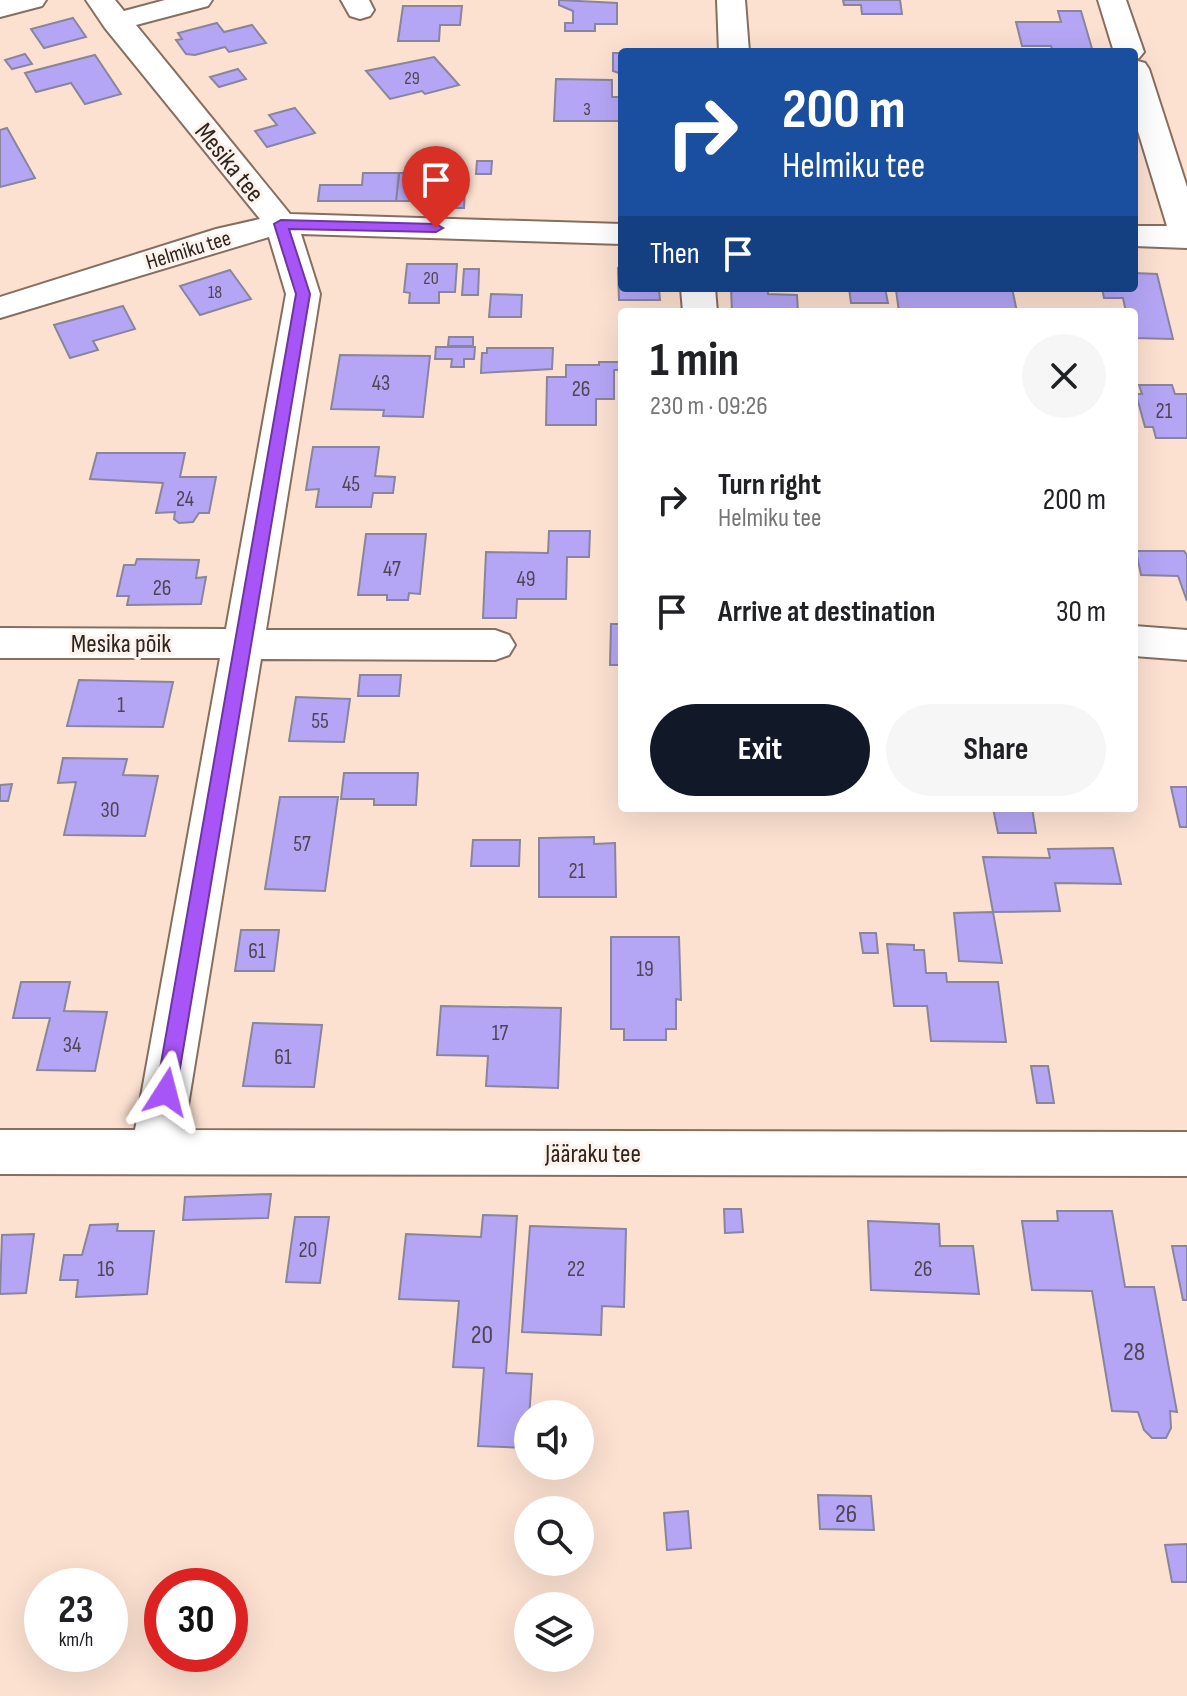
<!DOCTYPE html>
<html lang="en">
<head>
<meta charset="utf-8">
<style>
	body { margin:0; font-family:"Sofia Sans Condensed",sans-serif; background:#f6f6f6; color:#202124; height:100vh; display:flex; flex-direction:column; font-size:30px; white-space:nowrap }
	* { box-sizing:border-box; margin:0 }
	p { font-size:26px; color:#757577 }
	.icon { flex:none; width:44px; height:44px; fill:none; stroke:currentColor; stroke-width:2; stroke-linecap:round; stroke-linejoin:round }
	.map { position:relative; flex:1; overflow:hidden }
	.drawer { position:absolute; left:618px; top:308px; width:520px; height:504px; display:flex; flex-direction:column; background:#fff; border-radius:8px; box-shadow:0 8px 32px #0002 }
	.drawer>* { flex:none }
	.guide { position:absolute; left:618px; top:48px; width:520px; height:244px; border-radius:8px; box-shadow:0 8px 32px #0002; background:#1a4fa0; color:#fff; overflow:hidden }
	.buttons { position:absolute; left:514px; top:1400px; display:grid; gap:16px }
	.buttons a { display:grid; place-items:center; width:80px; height:80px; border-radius:50%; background:#fff; box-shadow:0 8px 32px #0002; font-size:40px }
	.speed { position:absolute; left:24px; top:1568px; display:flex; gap:16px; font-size:40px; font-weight:700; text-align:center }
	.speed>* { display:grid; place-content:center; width:104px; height:104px; border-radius:50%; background:#fff; box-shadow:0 8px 32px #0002; line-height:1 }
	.speed small { font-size:20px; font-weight:400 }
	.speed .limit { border:12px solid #d22; background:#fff; color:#111 }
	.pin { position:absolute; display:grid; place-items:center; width:68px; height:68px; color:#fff; margin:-82px -34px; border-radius:50% 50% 50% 0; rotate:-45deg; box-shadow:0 0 8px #0007 }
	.pin .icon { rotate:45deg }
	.me { position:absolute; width:88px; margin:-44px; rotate:9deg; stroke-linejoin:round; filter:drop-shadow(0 0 6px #0008) }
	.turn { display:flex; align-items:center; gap:28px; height:168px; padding:0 32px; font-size:36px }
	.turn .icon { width:104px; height:104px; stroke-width:2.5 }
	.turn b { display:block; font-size:56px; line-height:68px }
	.then { display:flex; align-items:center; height:76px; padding:0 32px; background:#0003; gap:16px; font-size:30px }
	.round { display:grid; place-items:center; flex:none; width:84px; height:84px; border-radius:42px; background:#f6f6f6 }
	.overview { display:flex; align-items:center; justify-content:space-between; height:136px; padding:0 32px }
	h1 { font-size:48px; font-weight:700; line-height:60px }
	.action { display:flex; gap:16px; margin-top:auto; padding:16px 32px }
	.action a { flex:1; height:92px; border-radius:48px; background:#111827; color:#fff; font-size:32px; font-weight:700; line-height:92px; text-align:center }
	.action a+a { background:#f6f6f6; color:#202124 }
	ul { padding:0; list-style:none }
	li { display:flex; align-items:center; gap:24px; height:112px; padding:0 32px }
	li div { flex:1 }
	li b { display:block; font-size:30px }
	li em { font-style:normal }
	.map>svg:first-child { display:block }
	.building { fill:#b5a6f5; stroke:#88859d; stroke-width:2 }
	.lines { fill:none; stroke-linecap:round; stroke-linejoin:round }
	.minor-casing { stroke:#866e60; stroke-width:4 }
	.minor { fill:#fff; fill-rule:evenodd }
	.route { fill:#a855f7; stroke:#6d37a1; stroke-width:2 }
	.labels { text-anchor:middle; stroke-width:6; stroke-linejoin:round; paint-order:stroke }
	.far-number-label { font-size:18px; fill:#504554 }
	.far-street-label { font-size:22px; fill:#2f251f; stroke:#fdf2eb }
	.number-label { font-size:22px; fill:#504554 }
	.street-label { font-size:26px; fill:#2f251f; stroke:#fdf2eb }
	.near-number-label { font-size:26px; fill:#504554 }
</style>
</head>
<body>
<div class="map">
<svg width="1187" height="1696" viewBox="0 0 1187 1696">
	<rect width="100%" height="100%" fill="#fce1d1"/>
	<!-- building -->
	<g class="building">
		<polygon points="559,0 617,3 617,24 595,24 595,31 565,31 565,23 573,23 573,11 559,5"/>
		<polygon points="843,0 900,0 902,14 862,14 861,5 844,5"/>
		<polygon points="403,6 462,6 460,25 440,25 439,41 398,41"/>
		<polygon points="1058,11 1081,11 1093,52 1053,52 1051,46 1022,46 1016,22 1061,22"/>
		<polygon points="73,18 86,37 44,48 31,29"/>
		<polygon points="217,23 224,32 252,25 266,43 229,52 225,47 195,55 186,54 176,40 182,39 178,33"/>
		<polygon points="613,53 622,53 622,74 613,71"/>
		<polygon points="25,54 32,64 12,69 5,60"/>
		<polygon points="95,55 121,94 85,104 71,83 36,92 25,73"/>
		<polygon points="434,57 459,85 425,94 422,91 390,99 366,71"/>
		<polygon points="238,69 246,79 219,87 210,77"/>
		<polygon points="556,79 612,80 612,97 619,97 619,121 554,121"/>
		<polygon points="295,108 315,133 267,147 255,131 277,125 269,115"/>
		<polygon points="7,128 35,178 0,187 0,130"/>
		<polygon points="477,161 492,161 491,174 476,174"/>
		<polygon points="433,168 466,168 464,208 439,208 440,201 396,201 399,173 433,173"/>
		<polygon points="363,173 399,173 396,201 318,201 320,185 362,185"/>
		<polygon points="407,264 457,264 455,292 439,292 439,303 409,303 410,293 404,292"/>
		<polygon points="618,268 622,268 622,288 666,288 659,289 660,300 619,300"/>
		<polygon points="464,269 479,269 478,295 462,295"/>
		<polygon points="230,270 251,299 200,315 180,286"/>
		<polygon points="1134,273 1157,274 1173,339 1134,338 1134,312 1126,312 1123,298 1104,298 1102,288 1134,288"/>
		<polygon points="731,288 768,288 768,294 797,295 798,312 732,312"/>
		<polygon points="849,288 885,288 888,303 851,303"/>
		<polygon points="914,288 1012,288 1017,312 899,312 896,290 914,290"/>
		<polygon points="491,294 522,295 521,317 489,317"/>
		<polygon points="123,306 135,329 93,341 98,350 70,358 54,325"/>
		<polygon points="449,337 473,337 473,346 448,346"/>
		<polygon points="436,347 475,347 474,359 464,359 464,367 451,367 452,359 435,359"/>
		<polygon points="487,348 553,348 552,369 481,373 482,353 487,353"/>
		<polygon points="340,355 430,356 423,417 383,416 384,410 331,409"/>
		<polygon points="599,362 622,362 622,370 614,370 614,399 596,399 596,425 546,425 547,377 566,377 566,365 599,365"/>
		<polygon points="1139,385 1172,385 1175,394 1187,394 1187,438 1156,438 1153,427 1145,427 1136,394 1142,394"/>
		<polygon points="313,447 379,447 375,476 395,477 393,493 373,493 371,507 316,507 319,489 306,490"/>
		<polygon points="97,453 185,453 180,477 216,477 209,513 199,513 193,522 179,523 174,519 175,512 156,513 163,483 90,479"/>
		<polygon points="549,531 590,531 589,557 567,557 566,599 517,599 516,618 483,618 486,552 548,553"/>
		<polygon points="366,534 426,534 420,594 409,593 408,600 387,600 387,595 358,595"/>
		<polygon points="1136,551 1184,551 1187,555 1187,601 1178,576 1141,575"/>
		<polygon points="137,559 199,560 196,578 206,577 201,604 127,605 129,596 117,596 124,565 135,565"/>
		<polygon points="611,624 622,624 622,665 610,665"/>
		<polygon points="360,675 401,675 399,696 358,696"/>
		<polygon points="79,680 173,682 163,727 67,726"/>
		<polygon points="296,697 350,699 344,742 289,741"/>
		<polygon points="63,758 127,759 123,775 158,776 145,836 64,835 76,782 58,783"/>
		<polygon points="344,773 418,773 416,805 374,805 374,799 341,799"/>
		<polygon points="12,784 8,801 0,801 0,785"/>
		<polygon points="1171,787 1187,787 1187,827 1180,827"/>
		<polygon points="280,797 338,797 325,891 265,889"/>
		<polygon points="993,808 1032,808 1036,833 998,833"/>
		<polygon points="594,837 594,844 615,843 616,897 539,897 539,838"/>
		<polygon points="473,840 520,840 519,866 471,866"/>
		<polygon points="1113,848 1121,884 1055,883 1060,911 993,912 983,857 1050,858 1048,849"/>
		<polygon points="993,912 1002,963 959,961 954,913"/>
		<polygon points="241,930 279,930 274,971 235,971"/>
		<polygon points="860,933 876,933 878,953 863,953"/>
		<polygon points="611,937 679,937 681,1000 676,999 676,1029 666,1029 666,1040 624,1040 624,1029 611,1029"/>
		<polygon points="887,944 914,945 914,950 924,950 926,973 946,973 947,982 998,982 1006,1042 931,1041 927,1006 894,1006"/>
		<polygon points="21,982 70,982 64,1011 107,1012 95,1071 37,1070 50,1018 13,1018"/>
		<polygon points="441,1006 561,1008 558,1088 486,1086 488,1056 437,1055"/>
		<polygon points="253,1023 322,1025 314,1087 243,1086"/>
		<polygon points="1031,1066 1048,1066 1054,1103 1037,1103"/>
		<polygon points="271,1194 268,1218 183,1220 185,1197"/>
		<polygon points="724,1209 741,1209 743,1232 725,1233"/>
		<polygon points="1057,1211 1112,1211 1125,1287 1154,1287 1177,1412 1170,1411 1171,1428 1166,1438 1152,1438 1144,1430 1138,1412 1112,1411 1092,1291 1032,1290 1022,1221 1058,1221"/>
		<polygon points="483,1215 517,1216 506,1373 532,1374 527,1448 478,1446 484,1368 453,1367 459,1301 399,1299 406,1234 481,1237"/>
		<polygon points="295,1217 329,1217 320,1283 286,1282"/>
		<polygon points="868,1221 939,1224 940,1246 973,1246 979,1294 871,1290"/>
		<polygon points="118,1224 117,1231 154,1231 147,1294 76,1297 78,1280 60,1280 64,1255 82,1255 90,1225"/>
		<polygon points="530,1226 626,1229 624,1307 602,1306 601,1335 522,1332"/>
		<polygon points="34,1234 26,1293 0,1294 2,1235"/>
		<polygon points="1172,1246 1187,1246 1187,1300 1183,1300"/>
		<polygon points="818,1495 871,1496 874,1530 820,1529"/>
		<polygon points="688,1511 691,1548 667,1550 664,1513"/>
		<polygon points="1187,1544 1187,1582 1172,1582 1165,1545"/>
	</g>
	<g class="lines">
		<defs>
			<g id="minor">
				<polygon points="0,0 46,0 42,6 0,17"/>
				<polygon points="86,0 115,0 124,11 165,0 212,0 208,6 136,25 290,214 622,224 622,244 301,234 320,294 266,630 495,630 509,635 515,645 509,655 495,660 261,659 184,1130 1187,1132 1187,1176 0,1174 0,1130 135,1130 220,658 0,658 0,628 226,629 286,294 269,237 0,318 0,297 216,229 260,219 105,28"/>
				<polygon points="341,0 369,0 374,10 370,16 360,19 350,16"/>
				<polygon points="717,0 745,0 749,52 719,52"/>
				<polygon points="1098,0 1126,0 1144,52 1139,58 1134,60 1134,52 1114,52"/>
				<polygon points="1134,60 1145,63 1149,69 1187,187 1187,248 1134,246 1134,226 1167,226 1134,118"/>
				<polygon points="681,288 715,288 717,312 683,312"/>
				<polygon points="1134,626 1187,630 1187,660 1134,656"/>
			</g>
		</defs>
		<!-- minor casing -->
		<use href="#minor" class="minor-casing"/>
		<!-- minor -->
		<use href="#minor" class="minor"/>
	</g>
	<!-- route -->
	<polygon class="route" points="281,220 436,224 443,228 436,232 289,229 310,294 176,1092 173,1099 166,1101 159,1099 156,1092 296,294 274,224"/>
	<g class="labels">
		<!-- far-number labels -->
		<g class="far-number-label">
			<text x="412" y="84">29</text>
			<text x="587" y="115">3</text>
			<text x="431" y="284">20</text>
			<text x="215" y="298">18</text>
		</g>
		<!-- far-street labels -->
		<g class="far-street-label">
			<text transform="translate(188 249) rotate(-17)" y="8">Helmiku tee</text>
		</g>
		<!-- number labels -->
		<g class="number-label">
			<text x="381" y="390">43</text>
			<text x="581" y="396">26</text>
			<text x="1164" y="418">21</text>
			<text x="351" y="491">45</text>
			<text x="185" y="506">24</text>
			<text x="392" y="576">47</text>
			<text x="526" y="586">49</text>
			<text x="162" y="595">26</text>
			<text x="121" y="712">1</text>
			<text x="320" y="728">55</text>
			<text x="110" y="817">30</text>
			<text x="302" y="851">57</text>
			<text x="577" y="878">21</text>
			<text x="257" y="958">61</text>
			<text x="645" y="976">19</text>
			<text x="500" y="1040">17</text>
			<text x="72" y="1052">34</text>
			<text x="283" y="1064">61</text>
			<text x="308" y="1257">20</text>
			<text x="106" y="1276">16</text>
			<text x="576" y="1276">22</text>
			<text x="923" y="1276">26</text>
		</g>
		<!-- street labels -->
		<g class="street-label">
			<text transform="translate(230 162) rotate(51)" y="9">Mesika tee</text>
			<text x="121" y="652">Mesika põik</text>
			<text x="593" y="1162">Jääraku tee</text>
		</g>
		<!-- near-number labels -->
		<g class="near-number-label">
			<text x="482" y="1343">20</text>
			<text x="1134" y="1360">28</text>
			<text x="846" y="1522">26</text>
		</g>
	</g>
</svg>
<div class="buttons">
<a><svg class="icon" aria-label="sound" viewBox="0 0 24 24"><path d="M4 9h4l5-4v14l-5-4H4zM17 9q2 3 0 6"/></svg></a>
<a><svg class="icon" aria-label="search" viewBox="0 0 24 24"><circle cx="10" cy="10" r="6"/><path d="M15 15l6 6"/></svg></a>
<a><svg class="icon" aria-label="layers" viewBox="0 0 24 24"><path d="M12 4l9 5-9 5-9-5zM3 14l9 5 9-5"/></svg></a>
</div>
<div class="speed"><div>23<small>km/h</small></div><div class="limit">30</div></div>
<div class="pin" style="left:436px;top:228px;background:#d93025"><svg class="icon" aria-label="arrive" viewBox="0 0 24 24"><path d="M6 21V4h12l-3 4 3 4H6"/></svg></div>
<svg class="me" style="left:166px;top:1092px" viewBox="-20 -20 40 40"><path d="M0-17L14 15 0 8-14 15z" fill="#a855f7" stroke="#fff" stroke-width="4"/></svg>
<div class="guide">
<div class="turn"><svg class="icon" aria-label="right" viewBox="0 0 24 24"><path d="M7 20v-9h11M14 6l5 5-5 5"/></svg><div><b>200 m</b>Helmiku tee</div></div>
<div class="then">Then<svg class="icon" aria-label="arrive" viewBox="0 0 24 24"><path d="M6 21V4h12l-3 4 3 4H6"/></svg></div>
</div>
<section class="drawer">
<div class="overview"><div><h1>1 min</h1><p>230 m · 09:26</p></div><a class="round"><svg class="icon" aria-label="close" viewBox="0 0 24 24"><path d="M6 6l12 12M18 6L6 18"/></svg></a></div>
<ul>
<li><svg class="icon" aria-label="right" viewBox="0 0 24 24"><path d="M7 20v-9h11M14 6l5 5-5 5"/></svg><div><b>Turn right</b><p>Helmiku tee</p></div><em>200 m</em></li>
<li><svg class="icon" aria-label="arrive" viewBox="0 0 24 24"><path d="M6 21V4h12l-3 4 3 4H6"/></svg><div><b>Arrive at destination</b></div><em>30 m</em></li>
</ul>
<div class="action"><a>Exit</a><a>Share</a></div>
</section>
</div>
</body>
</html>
